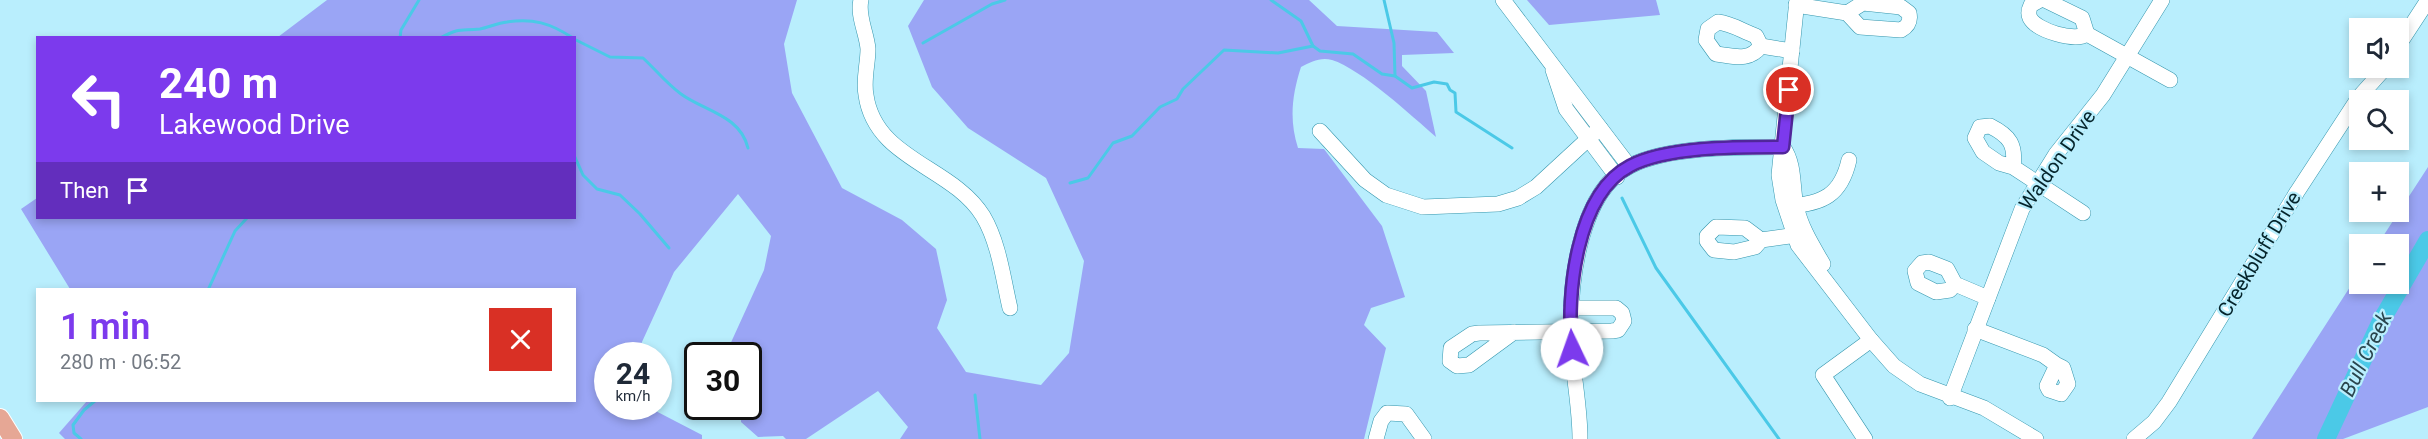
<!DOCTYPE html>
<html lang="en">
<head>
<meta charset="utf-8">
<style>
	body { margin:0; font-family:Roboto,sans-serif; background:#f6f6f7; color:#1f2937; height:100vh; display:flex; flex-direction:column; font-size:22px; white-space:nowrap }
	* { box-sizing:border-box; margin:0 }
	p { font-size:20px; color:#747a83 }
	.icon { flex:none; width:33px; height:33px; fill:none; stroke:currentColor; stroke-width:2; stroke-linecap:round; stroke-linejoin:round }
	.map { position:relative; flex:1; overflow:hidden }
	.sheet { position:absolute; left:36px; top:288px; width:540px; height:114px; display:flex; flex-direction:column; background:#fff; border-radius:0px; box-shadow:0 3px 9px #0003 }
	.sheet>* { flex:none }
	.banner { position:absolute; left:36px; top:36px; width:540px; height:183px; border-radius:0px; box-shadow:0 3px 9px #0003; background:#7c3aed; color:#fff; overflow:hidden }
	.controls { position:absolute; left:2349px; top:18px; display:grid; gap:12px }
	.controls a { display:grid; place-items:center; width:60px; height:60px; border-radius:0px; background:#fff; box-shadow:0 3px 9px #0003; font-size:30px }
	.speed { position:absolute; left:594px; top:342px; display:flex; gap:12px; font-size:30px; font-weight:700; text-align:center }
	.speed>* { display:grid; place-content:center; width:78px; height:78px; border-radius:50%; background:#fff; box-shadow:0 3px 9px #0003; line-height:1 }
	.speed small { font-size:15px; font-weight:400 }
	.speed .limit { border:3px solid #111; border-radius:9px; background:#fff; color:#111 }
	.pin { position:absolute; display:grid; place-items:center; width:51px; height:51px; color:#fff; margin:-26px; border:3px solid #fff; border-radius:50%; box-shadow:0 2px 6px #0007 }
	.me { position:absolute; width:66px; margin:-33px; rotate:357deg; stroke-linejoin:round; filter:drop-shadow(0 0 4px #0008) }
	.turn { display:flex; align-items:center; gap:21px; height:126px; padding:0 24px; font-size:27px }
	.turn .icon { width:78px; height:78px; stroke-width:2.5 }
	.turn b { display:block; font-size:42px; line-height:51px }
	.then { display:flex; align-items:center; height:57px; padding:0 24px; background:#0003; gap:12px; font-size:22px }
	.round { display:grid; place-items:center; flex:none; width:63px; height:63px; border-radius:0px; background:#f6f6f7 }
	.summary { display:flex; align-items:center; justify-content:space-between; height:102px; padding:0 24px }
	h1 { font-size:36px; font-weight:600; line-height:45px; color:#7c3aed }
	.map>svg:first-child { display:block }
	.forest { fill:#9aa5f5 }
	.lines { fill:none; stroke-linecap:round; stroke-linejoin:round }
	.stream { stroke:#4bc9e7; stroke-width:3 }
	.river { stroke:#4bc9e7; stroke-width:18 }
	.minor-casing { stroke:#3496ad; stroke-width:16 }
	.major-casing { stroke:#fff; stroke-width:20 }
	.minor { stroke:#fff; stroke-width:15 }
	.major { stroke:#e6a795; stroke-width:18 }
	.route-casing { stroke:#51269a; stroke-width:15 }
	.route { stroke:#7c3aed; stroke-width:10 }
	.labels { text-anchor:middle; stroke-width:4.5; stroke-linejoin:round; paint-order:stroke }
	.street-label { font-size:20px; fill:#05242b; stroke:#b9eefd }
	.water-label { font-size:21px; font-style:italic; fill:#2a454d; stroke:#b9eefd }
</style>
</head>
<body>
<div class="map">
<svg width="2428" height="439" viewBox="0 0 2428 439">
	<rect width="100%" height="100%" fill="#b9eefd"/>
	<!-- forest -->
	<g class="forest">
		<path d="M327,0H797L784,44L792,93L842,188L902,220L936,249L947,300L937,328L966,372L1041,385L1069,353L1084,261L1046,178L968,128L932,87L908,26L924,0H1309L1337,26L1437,32L1454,53L1402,55V66L1426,91L1436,137C1412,116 1361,69 1332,60C1320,57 1311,62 1301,67C1292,95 1289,120 1298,148L1324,149L1382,226L1405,297L1371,308L1364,325L1386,348L1364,439H900L908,427L878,391L806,439H786L783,436L758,437L741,422V407L748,406V356L734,355L728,349L764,270L771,236L738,194L674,272L636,355L608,356V406L648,407L702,435V439H65L59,433L87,401L574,400V290L70,289L21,209L37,198L38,218H574V38L278,37Z"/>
		<polygon points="1527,0 1656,0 1660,15 1549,25"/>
		<polygon points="2428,167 2428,407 2343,439 2252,439 2359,273 2360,284 2398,284 2398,244 2378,244"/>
	</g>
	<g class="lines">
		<!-- stream -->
		<g class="stream">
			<polyline points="1271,0 1301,21 1313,46 1320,51 1353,54 1382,74 1395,76 1412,88 1434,82 1447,84 1450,90 1455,93 1456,112 1512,148"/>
			<polyline points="1384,0 1394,43 1395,76"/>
			<polyline points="400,38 401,30 419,0"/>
			<path d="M440,38C461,27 459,31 480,29C489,27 498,23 507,22C533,18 550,23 573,38"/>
			<path d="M574,39L610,57L643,58C655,69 667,84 681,94C704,111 740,115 748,148"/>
			<polyline points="923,43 992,4 1005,0"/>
			<polyline points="574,155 583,175 597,189 620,195 640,214 669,248"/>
			<polyline points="1070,183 1088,178 1113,143 1132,136 1160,107 1177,99 1183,89 1224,50 1278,53 1313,46"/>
			<polyline points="1622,198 1656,268 1779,439"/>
			<polyline points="208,290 235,231 247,218"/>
			<polyline points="975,395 980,439"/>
			<polyline points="81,439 74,433 73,425 84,410 96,400"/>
		</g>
		<!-- river -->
		<polyline class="river" points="2326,439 2381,321 2428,240"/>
		<defs>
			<g id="minor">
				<path d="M861,0C857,15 867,34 868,49C868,64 863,80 866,95C875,160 952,166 983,216C999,243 1003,278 1010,308"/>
				<polyline points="1503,0 1629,166"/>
				<polyline points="1797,0 1779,175 1783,200 1798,245 1871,340 1894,366 1920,384 1984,408 2036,439"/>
				<path d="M2040,0L2031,5C2029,9 2028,14 2030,18C2037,31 2075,42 2087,34"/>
				<polyline points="2045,0 2082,18 2087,34 2170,80"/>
				<path d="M1796,5L1847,13L1860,27L1901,30C1908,26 1911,22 1909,13L1901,7L1863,3L1847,13"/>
				<path d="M1718,22C1733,24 1742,31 1756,36L1761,46C1749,62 1734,56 1716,54L1706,40L1708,29Z"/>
				<polyline points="1761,46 1792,51"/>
				<polyline points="2398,46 2428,0"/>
				<polyline points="1553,70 1566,109 1617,177"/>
				<polyline points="1320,131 1365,180 1386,195 1423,207 1498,204 1518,198 1536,187 1600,128"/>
				<path d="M1783,147C1795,164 1792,186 1796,206C1801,228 1812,245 1823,264"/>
				<path d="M2013,167C2016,145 2010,136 1990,126L1980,127L1975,138L1983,152L1999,163L2013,167L2083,213"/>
				<path d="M1788,206C1823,204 1841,195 1849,160"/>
				<polyline points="1761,240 1745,228 1716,227 1707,236 1707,241 1714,250 1734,252 1755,247 1761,240 1804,234"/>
				<polyline points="1955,284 1950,290 1936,292 1918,283 1915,271 1922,263 1929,262 1947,269 1955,284 1988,298"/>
				<polyline points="1975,329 2043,355 2057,365 2047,386 2049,390 2061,394 2068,384 2063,368 2057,365"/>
				<polyline points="1514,332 1469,365 1457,366 1450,361 1451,348 1472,334 1479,333 1612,331 1618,330 1624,321 1622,313 1616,308 1571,308"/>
				<polyline points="1950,398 2022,209 2056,154 2103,95 2162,0"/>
				<polyline points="1376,439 1381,421 1387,413 1406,414 1424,439"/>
				<path d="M1580,439C1580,402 1571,367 1571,330C1570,281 1580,191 1630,166C1669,146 1740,147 1783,147"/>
				<polyline points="1865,439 1823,375 1871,340"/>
				<polyline points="2134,439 2154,422 2169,402 2297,192 2359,97 2385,68"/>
			</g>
			<polyline id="major" points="0,418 13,439"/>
		</defs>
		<!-- minor casing -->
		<use href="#minor" class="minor-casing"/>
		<!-- major casing -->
		<use href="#major" class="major-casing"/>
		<!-- minor -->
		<use href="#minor" class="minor"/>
		<!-- major -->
		<use href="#major" class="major"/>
	</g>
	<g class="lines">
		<defs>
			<path id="route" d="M1572,349C1566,296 1576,194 1630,166C1668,146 1741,147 1783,147L1789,90"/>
		</defs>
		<!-- route casing -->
		<use href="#route" class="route-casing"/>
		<!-- route -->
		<use href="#route" class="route"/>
	</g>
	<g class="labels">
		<!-- street labels -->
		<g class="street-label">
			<text transform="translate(2057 160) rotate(-55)" y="7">Waldon Drive</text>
			<text transform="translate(2259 254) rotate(-59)" y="7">Creekbluff Drive</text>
		</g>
		<!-- water labels -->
		<g class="water-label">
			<text transform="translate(2366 354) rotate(-64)" y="7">Bull Creek</text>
		</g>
	</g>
</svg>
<div class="controls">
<a><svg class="icon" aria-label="sound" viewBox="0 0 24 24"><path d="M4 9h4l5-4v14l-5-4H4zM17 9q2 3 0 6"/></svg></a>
<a><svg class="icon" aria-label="search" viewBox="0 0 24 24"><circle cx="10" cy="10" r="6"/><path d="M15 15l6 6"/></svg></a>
<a>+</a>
<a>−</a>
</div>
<div class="speed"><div>24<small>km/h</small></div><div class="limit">30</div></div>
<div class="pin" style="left:1789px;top:90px;background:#d93025"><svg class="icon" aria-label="arrive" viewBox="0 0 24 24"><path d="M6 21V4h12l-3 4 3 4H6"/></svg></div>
<svg class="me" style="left:1572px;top:349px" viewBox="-20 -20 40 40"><circle r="19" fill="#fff"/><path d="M0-13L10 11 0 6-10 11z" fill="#7c3aed"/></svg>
<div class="banner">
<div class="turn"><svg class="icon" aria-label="left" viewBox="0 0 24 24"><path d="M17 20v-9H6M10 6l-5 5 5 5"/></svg><div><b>240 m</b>Lakewood Drive</div></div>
<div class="then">Then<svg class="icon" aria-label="arrive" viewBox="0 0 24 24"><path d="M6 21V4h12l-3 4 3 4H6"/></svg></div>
</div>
<section class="sheet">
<div class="summary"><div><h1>1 min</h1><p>280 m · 06:52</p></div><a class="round" style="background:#d93025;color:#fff"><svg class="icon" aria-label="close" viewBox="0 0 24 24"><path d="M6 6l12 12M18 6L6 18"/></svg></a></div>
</section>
</div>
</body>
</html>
